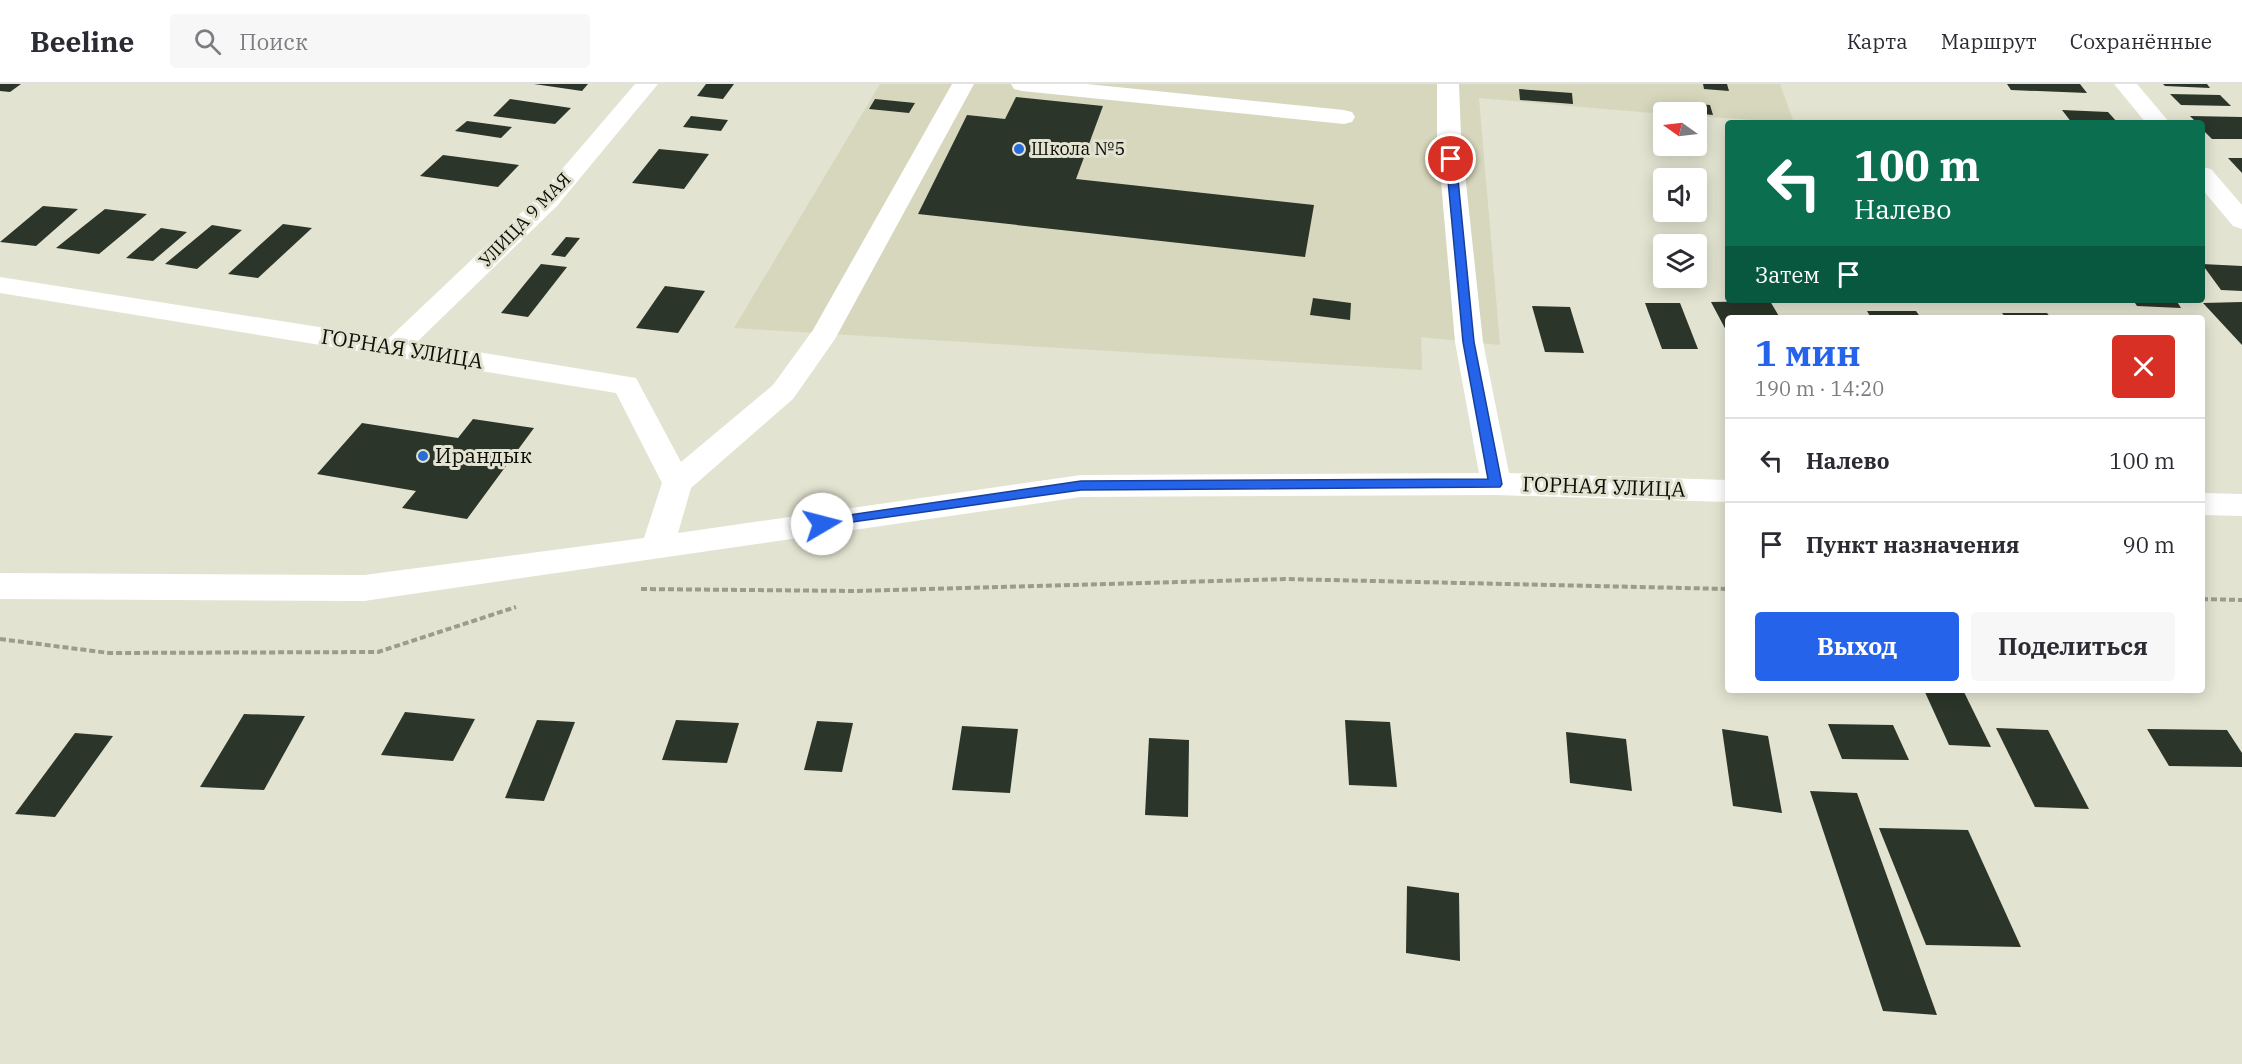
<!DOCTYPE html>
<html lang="ru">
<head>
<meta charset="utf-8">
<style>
	body { margin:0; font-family:"IBM Plex Serif",serif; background:#f7f7f7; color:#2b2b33; height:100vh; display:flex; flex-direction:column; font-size:22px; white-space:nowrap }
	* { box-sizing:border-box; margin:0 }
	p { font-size:20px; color:#7c7c81 }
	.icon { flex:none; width:33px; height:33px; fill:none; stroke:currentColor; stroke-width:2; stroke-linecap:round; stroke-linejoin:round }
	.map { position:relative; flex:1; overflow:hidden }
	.details { position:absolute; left:1725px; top:231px; width:480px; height:378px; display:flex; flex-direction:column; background:#fff; border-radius:6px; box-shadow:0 3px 15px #0003 }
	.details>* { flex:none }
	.hud { position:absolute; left:1725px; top:36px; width:480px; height:183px; border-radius:6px; box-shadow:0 3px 15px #0003; background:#0b6e4f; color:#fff; overflow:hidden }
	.needle { width:39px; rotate:284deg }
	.buttons { position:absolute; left:1653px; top:18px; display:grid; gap:12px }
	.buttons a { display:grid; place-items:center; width:54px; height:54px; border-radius:6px; background:#fff; box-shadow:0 3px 15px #0003; font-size:30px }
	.pin { position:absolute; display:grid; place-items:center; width:51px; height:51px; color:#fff; margin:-26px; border:3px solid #fff; border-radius:50%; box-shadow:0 2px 6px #0007 }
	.me { position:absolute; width:66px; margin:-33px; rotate:82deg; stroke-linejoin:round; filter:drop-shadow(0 0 4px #0008) }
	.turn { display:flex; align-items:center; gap:21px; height:126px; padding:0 30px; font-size:27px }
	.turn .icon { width:78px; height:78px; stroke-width:2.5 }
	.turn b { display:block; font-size:42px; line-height:51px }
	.then { display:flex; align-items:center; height:57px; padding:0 30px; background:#0003; gap:12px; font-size:22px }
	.round { display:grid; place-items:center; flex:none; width:63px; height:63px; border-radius:6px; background:#f7f7f7 }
	.head { display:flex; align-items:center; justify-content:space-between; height:102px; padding:0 30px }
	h1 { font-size:36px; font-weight:700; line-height:45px; color:#2563eb }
	.primary-button { display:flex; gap:12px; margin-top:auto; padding:12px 30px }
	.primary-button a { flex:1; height:69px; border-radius:6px; background:#2563eb; color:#fff; font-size:24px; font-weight:700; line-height:69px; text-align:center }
	.primary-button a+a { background:#f7f7f7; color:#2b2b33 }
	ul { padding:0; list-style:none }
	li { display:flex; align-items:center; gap:18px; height:84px; padding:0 30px; border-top:2px solid #e1e1e2 }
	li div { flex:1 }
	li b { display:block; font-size:22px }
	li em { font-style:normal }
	header { display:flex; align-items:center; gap:36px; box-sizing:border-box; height:84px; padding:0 30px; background:#fff; border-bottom:2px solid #e1e1e2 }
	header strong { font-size:28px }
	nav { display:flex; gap:33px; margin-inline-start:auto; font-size:21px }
	.search { width:420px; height:54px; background:#f7f7f7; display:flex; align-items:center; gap:15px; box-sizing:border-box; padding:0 21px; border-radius:6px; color:#7c7c81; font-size:22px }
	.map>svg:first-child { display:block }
	.built { fill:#d7d7bd }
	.building { fill:#2c3529 }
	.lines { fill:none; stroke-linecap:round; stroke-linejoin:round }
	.path { stroke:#9b9c8d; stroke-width:4; stroke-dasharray:6 3; stroke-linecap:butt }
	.minor { fill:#fff; fill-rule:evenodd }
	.route { fill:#2563eb; stroke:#184099; stroke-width:1.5 }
	.poi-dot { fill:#296bd7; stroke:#e2e3d0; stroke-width:2 }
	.labels { text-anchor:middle; stroke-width:6; stroke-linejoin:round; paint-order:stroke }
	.far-poi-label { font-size:18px; fill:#0e0e08; stroke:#e2e3d0; text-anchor:start }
	.far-street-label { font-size:18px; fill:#0e0e08; stroke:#e2e3d0 }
	.street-label { font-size:21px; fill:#0e0e08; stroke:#e2e3d0 }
	.poi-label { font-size:21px; fill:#0e0e08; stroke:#e2e3d0; text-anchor:start }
</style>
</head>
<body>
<header>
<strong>Beeline</strong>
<div class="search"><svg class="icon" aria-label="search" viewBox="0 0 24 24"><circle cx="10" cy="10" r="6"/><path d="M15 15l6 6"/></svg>Поиск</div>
<nav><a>Карта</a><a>Маршрут</a><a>Сохранённые</a></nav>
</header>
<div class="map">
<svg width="2242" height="980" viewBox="0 0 2242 980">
	<rect width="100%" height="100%" fill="#e2e3d0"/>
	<!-- built -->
	<polygon class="built" points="880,0 1780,0 1794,39 1697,32 1696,28 1663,30 1479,14 1500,261 1421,253 1422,286 734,244"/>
	<!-- building -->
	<g class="building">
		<polygon points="0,0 21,0 10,8 0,7"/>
		<polygon points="534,0 588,0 582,7"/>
		<polygon points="706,0 734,0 723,15 697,12"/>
		<polygon points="1703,0 1727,0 1729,7 1704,5"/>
		<polygon points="2007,0 2080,0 2087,9 2011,6"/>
		<polygon points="2163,0 2207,0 2210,4 2165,2"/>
		<polygon points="1519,5 1572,9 1573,20 1520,16"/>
		<polygon points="2170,10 2220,11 2231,22 2181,21"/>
		<polygon points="1016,13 1103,22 1076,95 1314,121 1305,173 918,130 967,31 1005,35"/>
		<polygon points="510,15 571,24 555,40 493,32"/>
		<polygon points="875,15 915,19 909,29 869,25"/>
		<polygon points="1667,18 1710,21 1713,31 1670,27"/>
		<polygon points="2062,26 2108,28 2118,39 2072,39"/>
		<polygon points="691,32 728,36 721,47 683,43"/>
		<polygon points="2190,32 2242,33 2242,55 2212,55 2202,45 2202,39 2197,39"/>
		<polygon points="467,37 512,43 501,54 455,47"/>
		<polygon points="659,65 709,70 684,105 632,99"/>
		<polygon points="443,71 519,81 498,103 420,92"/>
		<polygon points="2228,74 2242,74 2242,89"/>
		<polygon points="43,122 78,125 36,162 0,158"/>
		<polygon points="105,125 147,130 99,170 56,164"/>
		<polygon points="283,140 312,144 258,194 228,190"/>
		<polygon points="212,141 242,146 197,185 165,180"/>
		<polygon points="161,144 187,148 153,177 126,174"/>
		<polygon points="566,153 580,154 565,173 551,171"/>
		<polygon points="541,180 567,183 528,233 501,229"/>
		<polygon points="2202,180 2242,182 2242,207 2221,206"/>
		<polygon points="665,202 705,207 678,249 636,244"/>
		<polygon points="1313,214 1351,219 1350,236 1310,231"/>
		<polygon points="2133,216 2176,216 2181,224 2137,222"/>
		<polygon points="1770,217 1780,234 1728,234 1728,250 1711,218"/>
		<polygon points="2242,218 2242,261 2203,219"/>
		<polygon points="1645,219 1680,219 1698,265 1662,265"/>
		<polygon points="1532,222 1570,223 1584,269 1545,268"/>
		<polygon points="1867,227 1916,227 1921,234 1871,234"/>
		<polygon points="2002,229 2047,229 2051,234 2006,234"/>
		<polygon points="473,335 534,344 467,435 402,424 416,407 317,390 362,339 458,354"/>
		<polygon points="1924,606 1963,606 1991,663 1949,661"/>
		<polygon points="405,628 475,635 453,677 381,671"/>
		<polygon points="244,630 305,632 264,706 200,703"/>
		<polygon points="537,636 575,638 544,717 505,714"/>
		<polygon points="676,636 739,639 727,679 662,676"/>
		<polygon points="1345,636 1390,638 1397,703 1349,701"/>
		<polygon points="817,637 853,639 842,688 804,686"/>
		<polygon points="1828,640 1893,641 1909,676 1842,675"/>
		<polygon points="962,642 1018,645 1010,709 952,706"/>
		<polygon points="1996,644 2048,646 2089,725 2035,723"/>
		<polygon points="1722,645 1768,652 1782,729 1733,722"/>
		<polygon points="2147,645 2227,646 2242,669 2242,683 2169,682"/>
		<polygon points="1566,648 1626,655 1632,707 1570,699"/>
		<polygon points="75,649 113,652 55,733 15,730"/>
		<polygon points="1149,654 1189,656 1188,733 1145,731"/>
		<polygon points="1810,707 1857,709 1937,931 1883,927"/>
		<polygon points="1879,744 1968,746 2021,863 1926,861"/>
		<polygon points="1407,802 1459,809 1460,877 1406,869"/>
	</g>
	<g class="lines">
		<!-- path -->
		<g class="path">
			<polyline points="641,505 858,507 1285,495 1728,505"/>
			<polyline points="2202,515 2242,516"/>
			<polyline points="0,555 109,569 378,568 516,523"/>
		</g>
		<!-- minor -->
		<g class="minor">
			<polygon points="635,0 658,0 557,122 417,258 636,294 681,378 773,301 813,246 952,0 974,0 835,255 793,315 691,404 678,449 1081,391 1479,389 1455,258 1437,52 1437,0 1459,0 1461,52 1483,258 1509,389 1728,396 1728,418 1496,411 1081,413 364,517 0,515 0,489 364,491 644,454 662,399 616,309 0,209 0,193 389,254 539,112"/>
			<polygon points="1011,0 1087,0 1344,26 1352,28 1355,33 1352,38 1344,40 1022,7 1014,5"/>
			<polygon points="2114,0 2137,0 2170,39 2146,39"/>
			<polygon points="2202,83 2211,85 2242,121 2242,145 2233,142 2202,105"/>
			<polygon points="2202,409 2242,410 2242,432 2202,431"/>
		</g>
	</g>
	<!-- route -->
	<polygon class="route" points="1451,72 1456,75 1474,258 1502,400 1500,403 1081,406 817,443 817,436 822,435 1081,397 1488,395 1463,258 1446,75"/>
	<!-- markers -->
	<g class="poi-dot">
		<circle cx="1019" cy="65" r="6"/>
		<circle cx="423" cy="372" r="6"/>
	</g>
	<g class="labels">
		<!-- far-poi labels -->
		<g class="far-poi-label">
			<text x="1031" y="71">Школа №5</text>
		</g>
		<!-- far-street labels -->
		<g class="far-street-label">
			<text transform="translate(525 136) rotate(-46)" y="6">УЛИЦА 9 МАЯ</text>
		</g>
		<!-- street labels -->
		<g class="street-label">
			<text transform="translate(402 265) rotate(9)" y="7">ГОРНАЯ УЛИЦА</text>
			<text transform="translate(1604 403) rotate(2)" y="7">ГОРНАЯ УЛИЦА</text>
		</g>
		<!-- poi labels -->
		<g class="poi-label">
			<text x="435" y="379">Ирандык</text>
		</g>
	</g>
</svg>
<div class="buttons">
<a><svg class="needle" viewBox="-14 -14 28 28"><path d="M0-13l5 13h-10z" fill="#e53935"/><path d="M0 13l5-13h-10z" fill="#7c7c81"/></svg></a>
<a><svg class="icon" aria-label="sound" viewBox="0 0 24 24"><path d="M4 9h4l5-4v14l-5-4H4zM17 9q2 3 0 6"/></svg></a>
<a><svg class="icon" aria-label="layers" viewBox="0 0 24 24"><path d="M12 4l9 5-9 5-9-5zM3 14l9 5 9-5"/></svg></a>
</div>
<div class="pin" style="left:1451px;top:75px;background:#d93025"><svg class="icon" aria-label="arrive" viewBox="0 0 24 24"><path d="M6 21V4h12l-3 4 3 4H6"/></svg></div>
<svg class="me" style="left:822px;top:440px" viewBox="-20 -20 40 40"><circle r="19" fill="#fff"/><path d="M0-13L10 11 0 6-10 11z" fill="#2563eb"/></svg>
<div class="hud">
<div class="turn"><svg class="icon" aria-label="left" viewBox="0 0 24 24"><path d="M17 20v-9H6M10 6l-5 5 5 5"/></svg><div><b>100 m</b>Налево</div></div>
<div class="then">Затем<svg class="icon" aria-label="arrive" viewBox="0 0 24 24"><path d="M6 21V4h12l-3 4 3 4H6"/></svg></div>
</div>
<section class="details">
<div class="head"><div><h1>1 мин</h1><p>190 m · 14:20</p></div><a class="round" style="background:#d93025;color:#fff"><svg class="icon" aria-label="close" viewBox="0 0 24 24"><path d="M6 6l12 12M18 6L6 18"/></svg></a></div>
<ul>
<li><svg class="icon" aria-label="left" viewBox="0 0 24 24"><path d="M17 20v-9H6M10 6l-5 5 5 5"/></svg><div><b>Налево</b></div><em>100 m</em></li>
<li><svg class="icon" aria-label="arrive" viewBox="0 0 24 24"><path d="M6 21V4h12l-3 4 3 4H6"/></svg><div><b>Пункт назначения</b></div><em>90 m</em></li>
</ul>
<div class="primary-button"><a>Выход</a><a>Поделиться</a></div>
</section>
</div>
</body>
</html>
